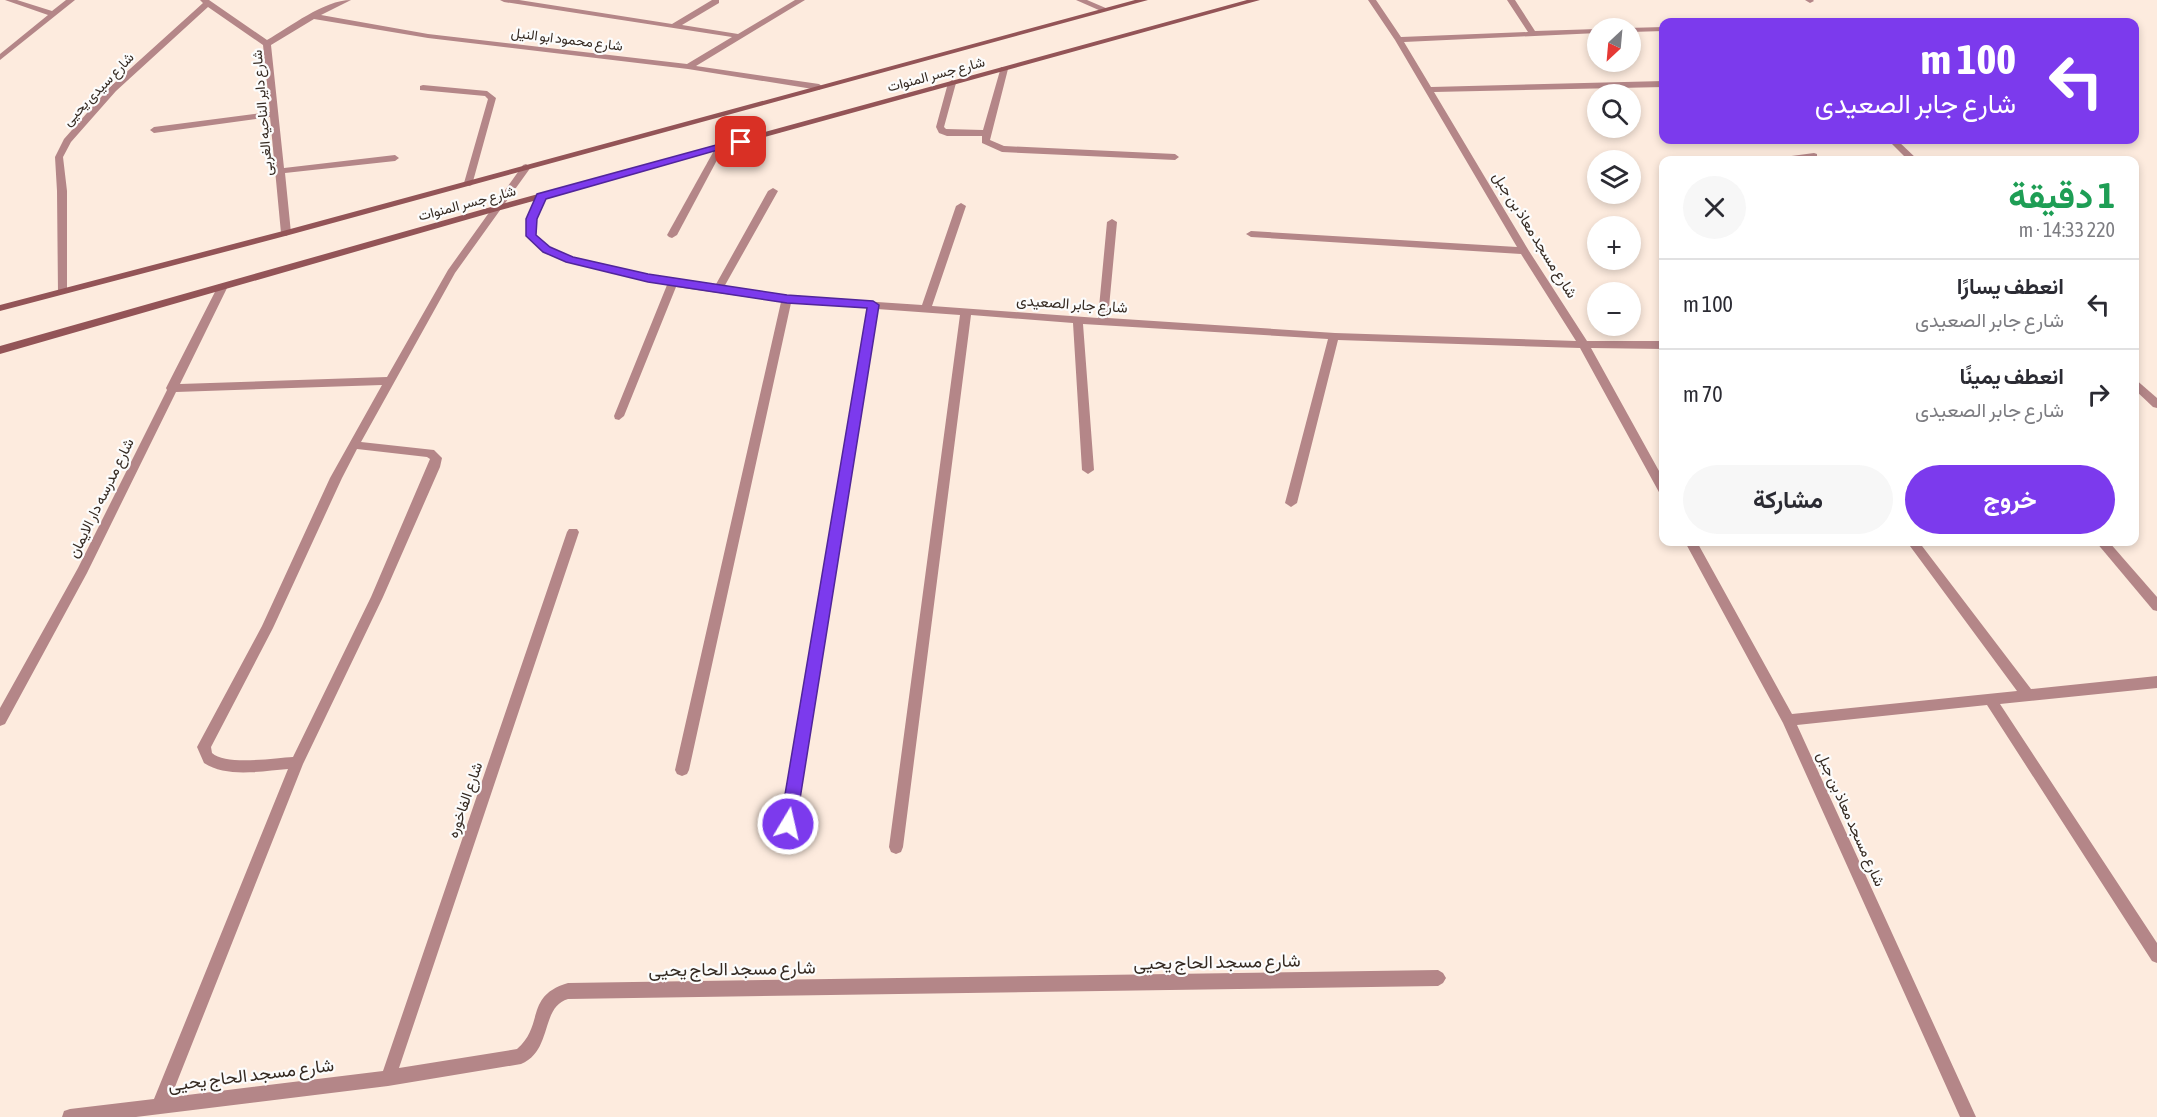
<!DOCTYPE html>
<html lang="ar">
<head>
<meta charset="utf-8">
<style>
	body { margin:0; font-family:"Asap Condensed",Vazirmatn,sans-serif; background:#f7f7f7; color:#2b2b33; direction:rtl; height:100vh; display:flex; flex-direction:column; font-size:22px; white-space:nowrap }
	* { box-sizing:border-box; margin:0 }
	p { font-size:20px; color:#7c7c81 }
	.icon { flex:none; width:33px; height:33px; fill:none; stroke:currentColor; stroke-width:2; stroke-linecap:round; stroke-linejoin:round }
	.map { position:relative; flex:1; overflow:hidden; direction:ltr }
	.drawer { position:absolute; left:1659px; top:156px; width:480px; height:390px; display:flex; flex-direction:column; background:#fff; border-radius:12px; box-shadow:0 3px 9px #0003; direction:rtl }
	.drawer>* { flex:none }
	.hud { position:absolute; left:1659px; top:18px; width:480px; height:126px; border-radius:12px; box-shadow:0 3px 9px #0003; direction:rtl; background:#7c3aed; color:#fff; overflow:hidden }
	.needle { width:39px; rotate:206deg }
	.controls { position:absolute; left:1587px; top:18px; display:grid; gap:12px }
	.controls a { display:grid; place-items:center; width:54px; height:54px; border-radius:50%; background:#fff; box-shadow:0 3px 9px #0003; font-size:30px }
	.pin { position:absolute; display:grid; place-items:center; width:51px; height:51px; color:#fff; margin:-26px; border-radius:12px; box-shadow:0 3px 9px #0006 }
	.me { position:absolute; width:66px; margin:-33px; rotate:9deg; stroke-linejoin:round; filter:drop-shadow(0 0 4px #0008) }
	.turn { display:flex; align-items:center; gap:21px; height:126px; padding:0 24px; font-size:27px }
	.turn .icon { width:78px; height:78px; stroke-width:2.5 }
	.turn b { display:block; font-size:42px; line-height:51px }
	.round { display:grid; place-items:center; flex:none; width:63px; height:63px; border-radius:32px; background:#f7f7f7 }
	.head { display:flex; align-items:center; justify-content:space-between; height:102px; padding:0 24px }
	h1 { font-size:36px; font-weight:700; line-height:45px; color:#1e9e55 }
	.button { display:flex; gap:12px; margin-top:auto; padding:12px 24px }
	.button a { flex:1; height:69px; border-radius:36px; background:#7c3aed; color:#fff; font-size:24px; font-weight:700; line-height:69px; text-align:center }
	.button a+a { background:#f7f7f7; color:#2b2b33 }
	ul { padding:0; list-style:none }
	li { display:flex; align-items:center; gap:18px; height:90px; padding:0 24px; border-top:2px solid #e1e1e2 }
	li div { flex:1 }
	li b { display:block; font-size:22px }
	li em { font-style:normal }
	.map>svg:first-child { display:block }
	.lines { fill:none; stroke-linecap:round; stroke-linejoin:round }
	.street { fill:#b48688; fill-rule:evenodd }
	.secondary { fill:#935457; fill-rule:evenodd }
	.route { fill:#7c3aed; stroke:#51269a; stroke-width:1.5 }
	.labels { text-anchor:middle; stroke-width:4.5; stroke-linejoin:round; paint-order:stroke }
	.far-street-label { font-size:14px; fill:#352a22; stroke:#fcfcfc }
	.street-label { font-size:15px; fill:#352a22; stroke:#fcfcfc }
	.near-street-label { font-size:18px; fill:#352a22; stroke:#fcfcfc }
</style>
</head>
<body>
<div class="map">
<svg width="2157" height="1117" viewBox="0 0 2157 1117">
	<rect width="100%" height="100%" fill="#fdebde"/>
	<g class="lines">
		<!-- street -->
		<g class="street">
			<polygon points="5,0 17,0 52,11 66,0 75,0 0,60 0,54 48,15"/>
			<path d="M200,0H209L267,40C290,27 324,0 351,0L321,15L428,34L687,64L732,37L504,2L500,0H519L672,24L712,0H719V3L682,25L738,34L795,0H805L696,66L819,84L823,87L819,90L688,69L428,38L314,19L271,45L284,168L395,155L399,158L395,161L285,173L291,233L286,236L281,233L270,117L154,133L150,130L154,127L270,112L263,45L208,7L116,91L71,142L63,157L67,191V291L62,294L58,293L57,191L55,157L64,139L110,87L203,3Z"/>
			<polygon points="1076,0 1087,0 1108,9 1101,11"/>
			<polygon points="1368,0 1376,0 1401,37 1528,32 1507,0 1515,0 1535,31 1598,29 1598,33 1404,42 1431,87 1664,81 1664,87 1434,92 1529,251 1587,341 1664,341 1664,349 1591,348 1664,480 1664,495 1660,494 1580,348 1338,340 1297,503 1291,507 1285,503 1328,339 1083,324 1094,470 1088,474 1082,470 1073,323 971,315 903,847 901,852 896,854 891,852 889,847 960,315 877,309 795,823 793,828 788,830 783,828 781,823 867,308 791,303 689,770 687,774 682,776 677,774 675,770 781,302 676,287 624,416 619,420 615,419 614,416 667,285 567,262 544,252 526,236 527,219 538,195 544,195 546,197 537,219 536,235 550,248 573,257 673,280 715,286 768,191 773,188 778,191 724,287 787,296 922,305 956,206 961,203 966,206 932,306 1098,318 1107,222 1112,219 1117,222 1108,318 1335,333 1576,341 1521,254 1251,237 1246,234 1251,231 1517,247 1395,40"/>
			<polygon points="1805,0 1813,0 1814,1 1810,3"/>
			<polygon points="1664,27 1664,31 1630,32 1630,28 1627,28"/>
			<polygon points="1001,67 1008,69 990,140 1004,146 1175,154 1179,157 1175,160 1002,152 982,143 982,136 947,136 939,133 936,127 948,83 952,80 956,83 944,127 946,129 983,130"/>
			<polygon points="423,85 487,91 496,98 472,185 469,186 464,183 488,99 485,96 420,90 420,86"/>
			<polygon points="1888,140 1897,140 1918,160 1908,160"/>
			<polygon points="720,144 724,147 677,235 672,238 669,237 667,235 716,147"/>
			<polygon points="1814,153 1817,154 1817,158 1800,160 1779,160 1784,157"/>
			<path d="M526,164L531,167L455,273L361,442L434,450L442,458L440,467L383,597L303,764L171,1097L383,1071L567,532L569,529H577L579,532L399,1068L517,1049C545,1025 524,996 568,983L1438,970L1443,973L1446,978L1443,983L1438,986L568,999C540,1007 553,1051 521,1064L388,1086L136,1117H62L64,1111L70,1109L154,1099L288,769C261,771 227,778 204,763L197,747L262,626L330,478L382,385L176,392L87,573L5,724L0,726V708L78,568L167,390L166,388L219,284H227L228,286L180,384L387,377L448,270L523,165ZM357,449L427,457L430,459L371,597L293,757C274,758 226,766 212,753L211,747L273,628L342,478Z"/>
			<polygon points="2134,378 2157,398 2157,408 2153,407 2134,389"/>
			<polygon points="1685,542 1697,542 1792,714 2017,691 1907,542 1919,542 2031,689 2157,676 2157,688 2000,704 2157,943 2157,963 2152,961 1987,705 1797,725 1976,1117 1960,1117 1783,723"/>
			<polygon points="2096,542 2109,542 2157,597 2157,611 2153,610"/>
		</g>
		<!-- secondary -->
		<g class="secondary">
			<polygon points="1135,0 1148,0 289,235 0,311 0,305 283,231"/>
			<polygon points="1247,0 1260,0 497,211 0,354 0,346 491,207"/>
		</g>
	</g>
	<!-- route -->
	<polygon class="route" points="738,139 746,142 546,199 537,219 536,235 550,247 573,257 648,274 787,295 873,301 879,305 796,824 794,829 788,831 783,829 780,824 867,308 787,303 648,282 566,262 543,252 526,236 526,219 537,194"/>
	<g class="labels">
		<!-- far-street labels -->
		<g class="far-street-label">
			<text transform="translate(567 39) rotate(7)" y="5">شارع محمود ابو النيل</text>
			<text transform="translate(936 74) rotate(-15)" y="5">شارع جسر المنوات</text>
			<text transform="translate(98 89) rotate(-46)" y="5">شارع سيدى يحيى</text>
			<text transform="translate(262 113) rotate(-95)" y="5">شارع داير الناحيه الغربى</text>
			<text transform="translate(467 203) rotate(-15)" y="5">شارع جسر المنوات</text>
		</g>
		<!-- street labels -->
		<g class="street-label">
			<text transform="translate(1535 235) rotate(58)" y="5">شارع مسجد معاذ بن جبل</text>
			<text transform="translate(1072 304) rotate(4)" y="5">شارع جابر الصعيدى</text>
			<text transform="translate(101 498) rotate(-64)" y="5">شارع مدرسه دار الايمان</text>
			<text transform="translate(465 800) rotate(-71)" y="5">شارع الفاخوره</text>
			<text transform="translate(1851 819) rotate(66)" y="5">شارع مسجد معاذ بن جبل</text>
		</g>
		<!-- near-street labels -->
		<g class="near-street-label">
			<text transform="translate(1217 962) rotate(-1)" y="6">شارع مسجد الحاج يحيى</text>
			<text transform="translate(732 969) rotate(-1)" y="6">شارع مسجد الحاج يحيى</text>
			<text transform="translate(251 1075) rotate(-7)" y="6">شارع مسجد الحاج يحيى</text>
		</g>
	</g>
</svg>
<div class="controls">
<a><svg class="needle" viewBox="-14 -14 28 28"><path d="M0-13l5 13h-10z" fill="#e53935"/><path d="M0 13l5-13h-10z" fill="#7c7c81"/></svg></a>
<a><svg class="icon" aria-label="search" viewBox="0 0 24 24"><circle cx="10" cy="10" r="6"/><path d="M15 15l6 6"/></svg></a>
<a><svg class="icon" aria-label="layers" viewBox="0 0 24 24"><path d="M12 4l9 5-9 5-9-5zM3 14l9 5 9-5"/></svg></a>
<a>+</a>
<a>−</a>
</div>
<div class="pin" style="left:741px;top:142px;background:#d93025"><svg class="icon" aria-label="arrive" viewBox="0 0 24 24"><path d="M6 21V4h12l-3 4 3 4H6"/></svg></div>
<svg class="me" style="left:788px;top:824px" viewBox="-20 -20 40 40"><circle r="17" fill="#7c3aed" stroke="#fff" stroke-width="3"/><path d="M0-11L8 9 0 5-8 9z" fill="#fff"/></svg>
<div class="hud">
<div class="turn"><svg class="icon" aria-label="left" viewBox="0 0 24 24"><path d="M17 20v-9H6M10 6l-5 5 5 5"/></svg><div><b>100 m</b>شارع جابر الصعيدى</div></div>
</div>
<section class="drawer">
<div class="head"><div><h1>1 دقيقة</h1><p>220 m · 14:33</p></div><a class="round"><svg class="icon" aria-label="close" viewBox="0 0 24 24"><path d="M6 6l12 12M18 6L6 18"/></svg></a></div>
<ul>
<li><svg class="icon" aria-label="left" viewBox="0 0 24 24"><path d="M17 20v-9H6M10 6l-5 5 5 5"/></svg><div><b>انعطف يسارًا</b><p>شارع جابر الصعيدى</p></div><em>100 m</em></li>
<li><svg class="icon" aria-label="right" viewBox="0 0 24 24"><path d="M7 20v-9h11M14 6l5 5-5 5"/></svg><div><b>انعطف يمينًا</b><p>شارع جابر الصعيدى</p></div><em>70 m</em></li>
</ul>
<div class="button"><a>خروج</a><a>مشاركة</a></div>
</section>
</div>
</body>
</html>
